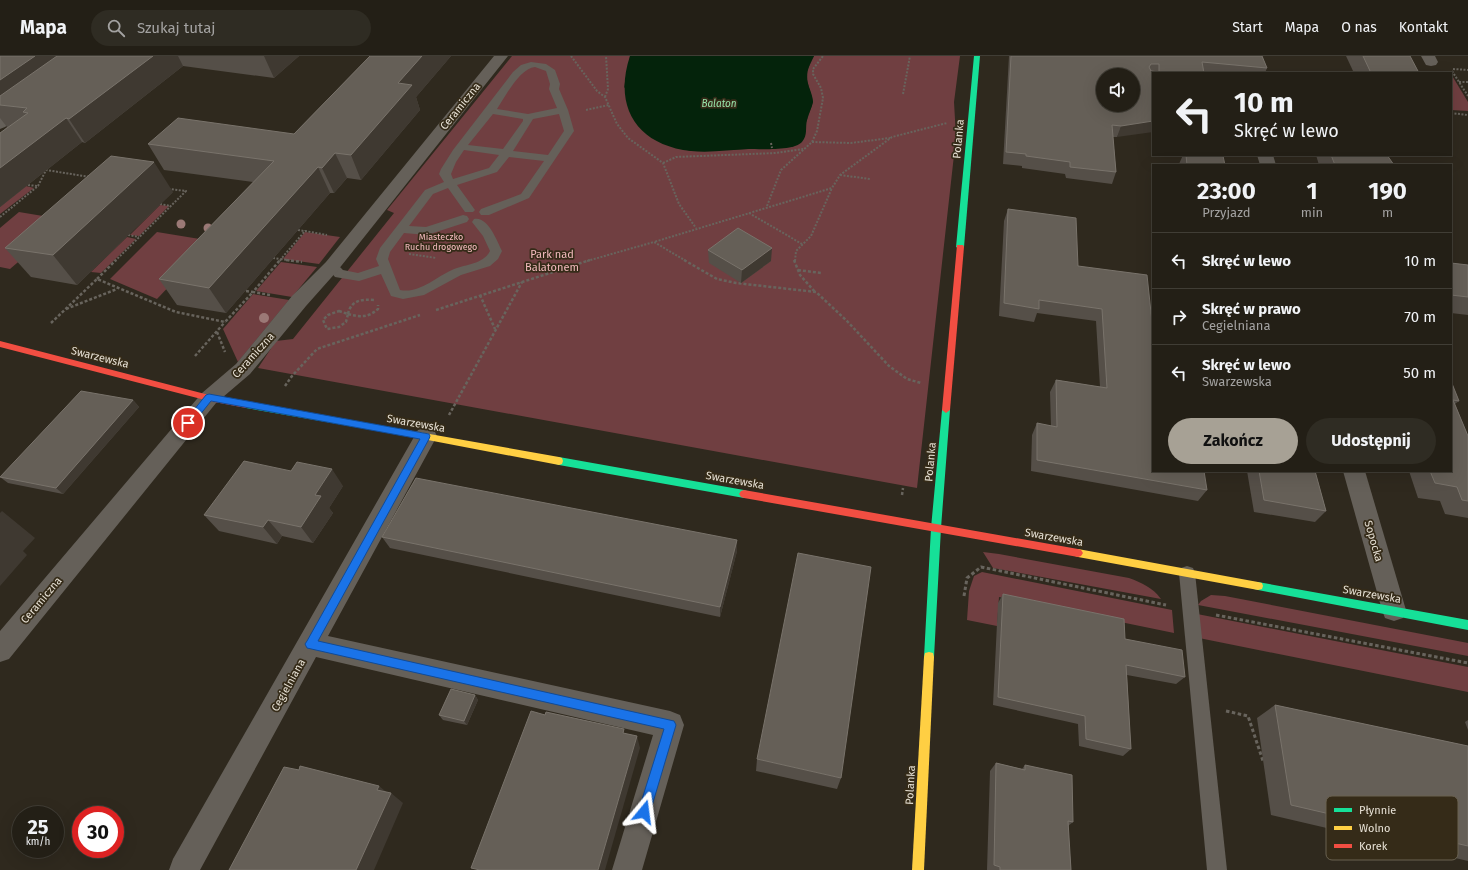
<!DOCTYPE html>
<html lang="pl">
<head>
<meta charset="utf-8">
<style>
	body { margin:0; font-family:"Fira Sans",sans-serif; background:#2f2c23; color:#f1f3f6; height:100vh; display:flex; flex-direction:column; font-size:15px; white-space:nowrap }
	* { box-sizing:border-box; margin:0 }
	p { font-size:13px; color:#a3a2a1 }
	.icon { flex:none; width:22px; height:22px; fill:none; stroke:currentColor; stroke-width:2; stroke-linecap:round; stroke-linejoin:round }
	.map { position:relative; flex:1; overflow:hidden }
	.sheet { position:absolute; left:1152px; top:108px; width:300px; height:308px; display:flex; flex-direction:column; background:#231f16; border-radius:0px; box-shadow:0 4px 16px #0002,0 0 0 1px #403d35 }
	.sheet>* { flex:none }
	.top-card { position:absolute; left:1152px; top:16px; width:300px; height:84px; border-radius:0px; box-shadow:0 4px 16px #0002,0 0 0 1px #403d35; background:#231f16; color:#f1f3f6; overflow:hidden }
	.tools { position:absolute; left:1096px; top:12px; display:grid; gap:8px }
	.tools a { display:grid; place-items:center; width:44px; height:44px; border-radius:50%; background:#231f16; box-shadow:0 4px 16px #0002,0 0 0 1px #403d35; font-size:20px }
	.speed { position:absolute; left:12px; top:750px; display:flex; gap:8px; font-size:20px; font-weight:700; text-align:center }
	.speed>* { display:grid; place-content:center; width:52px; height:52px; border-radius:50%; background:#231f16; box-shadow:0 4px 16px #0002,0 0 0 1px #403d35; line-height:1 }
	.speed small { font-size:10px; font-weight:400 }
	.speed .limit { border:6px solid #d22; background:#fff; color:#111 }
	.pin { position:absolute; display:grid; place-items:center; width:34px; height:34px; color:#fff; margin:-17px; border:2px solid #fff; border-radius:50%; box-shadow:0 1px 4px #0007 }
	.me { position:absolute; width:44px; margin:-22px; rotate:16deg; stroke-linejoin:round; filter:drop-shadow(0 0 3px #0008) }
	.turn { display:flex; align-items:center; gap:14px; height:84px; padding:0 16px; font-size:18px }
	.turn .icon { width:52px; height:52px; stroke-width:2.5 }
	.turn b { display:block; font-size:28px; line-height:34px }
	.eta { display:flex; justify-content:space-evenly; align-items:center; height:68px; text-align:center }
	.eta b { font-size:24px; font-weight:700; line-height:28px }
	.primary-button { display:flex; gap:8px; margin-top:auto; padding:8px 16px }
	.primary-button a { flex:1; height:46px; border-radius:24px; background:#a7a195; color:#111; font-size:16px; font-weight:700; line-height:46px; text-align:center }
	.primary-button a+a { background:#2f2c23; color:#f1f3f6 }
	ul { padding:0; list-style:none }
	li { display:flex; align-items:center; gap:12px; height:56px; padding:0 16px; border-top:1px solid #403d35 }
	li div { flex:1 }
	li b { display:block; font-size:15px }
	li em { font-style:normal }
	header { display:flex; align-items:center; gap:24px; box-sizing:border-box; height:56px; padding:0 20px; background:#231f16; border-bottom:1px solid #403d35 }
	header strong { font-size:19px }
	nav { display:flex; gap:22px; margin-inline-start:auto; font-size:14px }
	.search { width:280px; height:36px; background:#2f2c23; display:flex; align-items:center; gap:10px; box-sizing:border-box; padding:0 14px; border-radius:22px; color:#a3a2a1; font-size:15px }
	.map>svg:first-child { display:block }
	.green { fill:#703f41 }
	.water { fill:#04230b }
	.lines { fill:none; stroke-linecap:round; stroke-linejoin:round }
	.path-far2 { stroke:#68645d; stroke-width:2; stroke-dasharray:2 1.5; stroke-linecap:butt }
	.path-far1 { stroke:#68645d; stroke-width:2.5; stroke-dasharray:3 2; stroke-linecap:butt }
	.path { stroke:#68645d; stroke-width:3; stroke-dasharray:3.5 2.5; stroke-linecap:butt }
	.lane { fill:#656059; fill-rule:evenodd }
	.street { fill:#656059; fill-rule:evenodd }
	.fast { fill:#16e098; fill-rule:evenodd }
	.slow { fill:#ffcf43; fill-rule:evenodd }
	.jam { fill:#f24e42; fill-rule:evenodd }
	.tree { fill:#9b7976 }
	.wall { fill:#554f48 }
	.shaded-wall { fill:#3f3931 }
	.building { fill:#655f57; stroke:#79736b; fill-rule:evenodd }
	.route { fill:#1a73e8; stroke:#114b97 }
	.labels { text-anchor:middle; stroke-width:3.5; stroke-linejoin:round; paint-order:stroke }
	.far-park-label { font-size:9px; fill:#f4bbbe; stroke:#352b18 }
	.far-water-label { font-size:10px; font-style:italic; fill:#96e2a8; stroke:#352b18 }
	.street-label { font-size:11px; fill:#e7e1d5; stroke:#352b18 }
	.park-label { font-size:11px; fill:#f4bbbe; stroke:#352b18 }
	.key { fill:#352b18; stroke:#6a6251; stroke-width:1 }
	.key-label { font-size:11px; fill:#e7e1d5 }
</style>
</head>
<body>
<header>
<strong>Mapa</strong>
<div class="search"><svg class="icon" aria-label="search" viewBox="0 0 24 24"><circle cx="10" cy="10" r="6"/><path d="M15 15l6 6"/></svg>Szukaj tutaj</div>
<nav><a>Start</a><a>Mapa</a><a>O nas</a><a>Kontakt</a></nav>
</header>
<div class="map">
<svg width="1468" height="814" viewBox="0 0 1468 814">
	<rect width="100%" height="100%" fill="#2f291e"/>
	<!-- green -->
	<g class="green">
		<polygon points="512,0 630,0 624,31 674,91 691,95 775,92 793,91 807,64 813,46 807,24 807,15 814,0 960,0 954,46 956,81 917,432 258,312 276,285 293,283 394,157 387,154"/>
		<polygon points="1451,18 1468,46 1468,55 1451,54"/>
		<polygon points="26,130 34,132 0,158 0,151"/>
		<polygon points="160,149 169,150 139,180 130,179"/>
		<polygon points="19,156 67,164 10,213 0,211 0,172"/>
		<polygon points="157,176 212,185 157,243 110,223"/>
		<polygon points="305,176 340,181 319,208 283,203"/>
		<polygon points="127,181 136,183 101,217 91,216"/>
		<polygon points="281,206 317,211 292,241 256,235"/>
		<polygon points="253,238 289,244 238,306 223,273"/>
		<path d="M983,496L999,498L1129,522C1142,527 1152,531 1161,543L993,512Z"/>
		<polygon points="982,516 1172,554 1174,577 999,541 997,570 967,564 969,535 974,520"/>
		<polygon points="1211,539 1225,540 1468,587 1468,600 1198,549 1201,545"/>
		<polygon points="1187,556 1468,611 1468,636 1189,580"/>
	</g>
	<!-- water -->
	<path class="water" d="M630,0H814C808,11 805,19 809,31C811,36 813,42 813,46C812,52 808,58 807,64C805,72 808,79 802,86C794,95 760,93 748,93C730,94 709,97 691,95C637,89 613,51 630,0Z"/>
	<g class="lines">
		<!-- path-far2 -->
		<g class="path-far2">
			<polyline points="571,0 597,35 605,41 617,68 628,82 663,107 679,148 696,172"/>
			<polyline points="1453,13 1468,14"/>
			<polyline points="1452,15 1468,40"/>
			<polyline points="1459,26 1468,26"/>
			<polyline points="903,38 910,0"/>
			<polyline points="605,41 608,33 606,0"/>
			<polyline points="586,54 609,49"/>
			<polyline points="1451,57 1468,59"/>
			<polyline points="812,86 851,87 890,82"/>
			<polyline points="771,87 772,92"/>
			<polyline points="663,107 676,101 776,97 803,93"/>
			<polyline points="840,119 870,123"/>
			<polyline points="28,129 37,130"/>
			<polyline points="160,148 171,150"/>
			<polyline points="767,150 781,114 812,86 817,75 823,42 821,32 813,18 813,13 823,0"/>
			<polyline points="749,157 802,188"/>
			<polyline points="0,161 38,130 46,114 90,121"/>
			<polyline points="298,174 304,175"/>
			<polyline points="128,179 139,181"/>
			<polyline points="409,198 436,202"/>
			<polyline points="273,202 280,203"/>
			<polyline points="115,205 186,135 169,133"/>
			<polyline points="280,205 281,203"/>
			<polyline points="293,205 281,203 305,175 327,179"/>
			<polyline points="587,205 654,186"/>
			<polyline points="686,205 654,186 832,132 840,119 892,81 947,67"/>
			<polyline points="795,205 796,195 811,180 832,132"/>
		</g>
		<!-- path-far1 -->
		<g class="path-far1">
			<polyline points="286,204 302,206"/>
			<polyline points="684,204 717,223 736,227 816,236 847,265 889,310 907,323 921,327"/>
			<polyline points="794,204 800,219 815,236"/>
			<polyline points="798,214 821,217"/>
			<polyline points="97,223 116,204"/>
			<polyline points="246,235 253,236"/>
			<polyline points="270,239 253,236 280,204"/>
			<polyline points="480,239 495,273"/>
			<polyline points="66,253 117,233"/>
			<polyline points="436,254 590,204"/>
			<polygon points="339,255 348,258 346,266 339,271 327,273 323,264 328,259"/>
			<path d="M348,258C360,261 368,262 378,253V249"/>
			<path d="M348,258C351,244 362,243 374,244"/>
			<polyline points="51,267 97,223 176,256 225,266 253,236"/>
			<polyline points="217,276 225,296"/>
			<polyline points="195,300 225,266"/>
			<polyline points="285,330 292,320 317,293 420,259"/>
			<polyline points="449,359 522,226"/>
			<polyline points="902,439 903,432"/>
		</g>
		<!-- path -->
		<g class="path">
			<polyline points="964,540 967,522 981,511 1166,549"/>
			<polyline points="1216,559 1468,607"/>
			<polyline points="1226,655 1248,660 1263,705"/>
		</g>
		<!-- lane -->
		<g class="lane">
			<path d="M531,6L546,8L555,14L560,28L559,33L568,54L574,75L529,142L489,159H481L479,156L481,153L521,138L544,105L509,101L497,116L457,129L475,154L473,156H465L448,132L433,138L409,170L426,171L463,159L467,160L469,163L467,166L427,179L404,177L390,196L388,203L400,234C419,238 436,221 452,214C464,208 483,209 490,195L483,180L472,166L474,163C488,160 497,185 502,195L498,203L490,210L461,219L424,239L403,243L391,240L381,218L359,225L335,221L326,210L328,207H336L343,214L358,217L379,210L376,203L380,192L425,134L444,126L439,118L441,113L453,94L513,16L521,9ZM535,11L546,15L550,28L549,33L557,52L528,58L497,53C505,41 520,12 535,11ZM493,58L523,63V65L503,93L468,89ZM559,58L564,75L548,99L513,95L533,63ZM464,94L499,99L489,112L453,123L451,118L456,106Z"/>
			<polygon points="1187,510 1193,512 1195,517 1227,814 1207,814 1179,517 1181,512"/>
		</g>
		<!-- street -->
		<g class="street">
			<polygon points="494,0 508,0 338,214 306,250 250,318 216,347 9,603 0,606 0,575 202,337 236,308 292,240 326,206"/>
			<polygon points="1421,0 1435,0 1438,6 1436,9 1431,10 1426,9"/>
			<polygon points="27,45 32,46 34,49 32,52 5,71 0,73 0,61 22,46"/>
			<polygon points="1257,99 1273,99 1276,109 1260,109"/>
			<polygon points="426,372 434,374 437,380 328,580 670,655 680,659 684,669 642,814 612,814 653,679 316,601 200,814 169,814 173,803 418,374"/>
			<polygon points="1343,415 1365,415 1406,554 1403,562 1394,565 1385,562 1382,554"/>
		</g>
		<!-- fast -->
		<g class="fast">
			<polygon points="974,0 980,0 964,191 960,193 956,191"/>
			<polygon points="246,346 407,374 411,377 407,380 246,352 242,349"/>
			<polygon points="946,351 950,354 941,472 934,601 933,605 929,606 925,605 924,601 931,472 942,354"/>
			<polygon points="559,401 744,434 747,435 749,438 747,441 744,442 559,409 556,408 555,405 556,402"/>
			<polygon points="1258,526 1468,564 1468,574 1258,534 1254,533 1253,530 1254,527"/>
		</g>
		<!-- slow -->
		<g class="slow">
			<polygon points="407,374 559,401 562,402 563,405 562,408 559,409 407,380 403,377"/>
			<polygon points="1078,493 1258,526 1262,527 1263,530 1262,533 1258,534 1078,501 1075,500 1073,497 1075,494"/>
			<polygon points="929,596 933,597 934,601 924,814 912,814 924,601 925,597"/>
		</g>
		<!-- jam -->
		<g class="jam">
			<polygon points="957,189 963,189 964,191 950,354 946,357 942,354"/>
			<polygon points="0,285 209,339 246,346 250,349 246,352 209,345 0,291"/>
			<polygon points="744,434 1078,493 1081,494 1083,497 1081,500 1078,501 744,442 741,441 739,438 741,435"/>
		</g>
	</g>
	<!-- trees -->
	<g class="tree">
		<circle cx="181" cy="168" r="4.5"/>
		<circle cx="208" cy="172" r="4.5"/>
		<circle cx="264" cy="262" r="5"/>
	</g>
	<!-- wall -->
	<g class="wall">
		<polygon points="0,0 299,0 274,22 183,10 85,87 82,86 0,151 0,77 7,71 0,62"/>
		<polygon points="370,0 451,0 416,41 420,54 361,124 347,122 334,137 330,137 226,257 177,249 159,223 253,126 164,114 148,88 294,78"/>
		<polygon points="1009,0 1262,0 1267,12 1265,17 1153,17 1117,81 1113,81 1116,116 1112,128 1066,122 1065,118 1022,112 1022,110 1003,108"/>
		<polygon points="1346,0 1410,0 1419,17 1354,17"/>
		<polygon points="1183,99 1217,99 1225,109 1179,109 1179,108"/>
		<polygon points="1316,99 1387,99 1394,109 1319,109"/>
		<polygon points="173,136 77,229 31,221 5,192"/>
		<polygon points="1008,153 1078,210 1152,266 1207,434 1198,445 1031,415 1032,379 1037,367 1051,370 1050,336 1056,324 1100,331 1096,265 1037,257 1034,266 999,260 1004,165"/>
		<polygon points="708,194 771,205 741,227 709,207"/>
		<polygon points="1451,207 1468,209 1468,259 1451,257"/>
		<polygon points="1451,325 1459,345 1455,348 1468,380 1468,462 1445,458 1440,445 1418,442 1409,415 1451,415"/>
		<polygon points="133,344 139,351 63,438 8,427 0,421"/>
		<polygon points="1247,415 1315,415 1326,455 1315,466 1254,456"/>
		<polygon points="343,430 329,452 333,457 313,487 282,480 277,488 219,475 204,459"/>
		<polygon points="382,481 737,495 720,561 390,492"/>
		<polygon points="1003,538 1125,583 1185,621 1176,628 1127,619 1131,693 1123,700 1079,690 1078,668 993,649 998,547"/>
		<polygon points="475,639 478,644 467,669 443,664 439,659"/>
		<polygon points="1275,649 1468,690 1468,805 1271,759 1257,662"/>
		<polygon points="1468,664 1468,674 1465,666"/>
		<polygon points="757,703 841,722 837,733 756,715"/>
		<polygon points="996,707 1022,713 1025,709 1073,766 1068,770 1071,814 987,814 990,715"/>
	</g>
	<!-- shaded-wall -->
	<g class="shaded-wall">
		<polygon points="35,0 82,0 0,49 0,24"/>
		<polygon points="153,0 178,0 183,10 85,87 69,63"/>
		<polygon points="264,0 299,0 274,22"/>
		<polygon points="422,0 451,0 416,41 420,54 361,124 351,99 398,27"/>
		<polygon points="66,62 82,86 0,151 0,112"/>
		<polygon points="1153,65 1153,76 1117,81 1121,70"/>
		<polygon points="335,97 347,122 334,137 322,112"/>
		<polygon points="154,106 173,136 77,229 53,199"/>
		<polygon points="318,111 330,137 226,257 209,232"/>
		<polygon points="772,192 771,205 741,227 742,214"/>
		<polygon points="133,344 139,351 63,438 56,432"/>
		<polygon points="332,413 343,430 329,452 333,457 313,487 301,471 315,439"/>
		<polygon points="2,455 35,482 23,495 27,499 0,530 0,457"/>
		<polygon points="268,464 282,480 277,488 263,471"/>
		<polygon points="737,484 737,495 720,561 720,551"/>
		<polygon points="475,639 478,644 467,669 464,665"/>
		<polygon points="637,680 640,692 605,814 598,814"/>
		<polygon points="379,730 390,739 391,737 403,747 374,814 356,814 377,734"/>
	</g>
	<!-- building -->
	<g class="building">
		<polygon points="0,0 35,0 0,24"/>
		<polygon points="57,0 153,0 69,63 66,62 0,112 0,77 28,57 23,56 27,52 0,49 0,40"/>
		<polygon points="370,0 422,0 398,27 412,29 351,99 335,97 322,112 318,111 209,232 159,223 274,105 148,88 178,62 294,78"/>
		<path d="M1011,0H1262L1267,12L1202,6L1204,17H1153V65L1121,70L1112,69L1116,116L1070,111V106L1026,100V98L1006,96ZM1151,8H1159V16L1151,15L1149,11ZM1103,19H1133V49H1103Z"/>
		<polygon points="1363,0 1410,0 1419,17 1371,17"/>
		<polygon points="1186,99 1217,99 1223,100 1225,109 1187,109"/>
		<polygon points="1331,99 1387,99 1394,109 1335,109"/>
		<polygon points="111,100 154,106 53,199 5,192"/>
		<polygon points="1008,153 1076,162 1078,210 1147,219 1152,266 1153,266 1153,415 1204,415 1207,434 1037,404 1037,367 1057,371 1056,324 1107,332 1102,253 1039,244 1039,253 1004,247"/>
		<polygon points="738,172 772,192 742,214 708,194"/>
		<polygon points="1451,207 1468,209 1468,241 1451,239"/>
		<polygon points="1451,325 1459,345 1453,344 1468,380 1468,445 1462,444 1457,431 1435,427 1430,415 1451,415"/>
		<polygon points="81,335 133,344 56,432 0,421"/>
		<polygon points="244,405 291,415 297,406 332,413 315,439 321,440 301,471 268,464 263,471 204,459"/>
		<polygon points="1259,415 1315,415 1326,455 1264,444"/>
		<polygon points="416,422 737,484 720,551 382,481"/>
		<polygon points="798,497 871,511 841,722 757,703"/>
		<polygon points="1003,538 1124,563 1125,583 1182,594 1185,621 1126,609 1131,693 1086,683 1085,660 998,641"/>
		<polygon points="451,633 475,639 464,665 439,659"/>
		<polygon points="1275,649 1468,690 1468,790 1291,749"/>
		<polygon points="531,655 545,659 546,656 624,673 623,677 637,680 598,814 480,814 471,812"/>
		<polygon points="996,707 1025,714 1025,709 1072,719 1073,766 1068,765 1071,814 1000,814 1000,811 994,809"/>
		<polygon points="300,710 379,730 377,734 391,737 356,814 229,814 284,711 299,714"/>
	</g>
	<!-- route -->
	<polygon class="route" points="209,338 429,378 430,380 429,383 318,585 674,665 676,669 649,760 644,762 640,760 638,756 664,673 307,592 305,588 307,585 420,383 211,345 191,370 185,370 183,367 185,365 206,339"/>
	<g class="labels">
		<!-- far-park labels -->
		<g class="far-park-label">
			<text x="441" y="184">Miasteczko<tspan x="441" dy="10">Ruchu drogowego</tspan></text>
		</g>
		<!-- far-water labels -->
		<g class="far-water-label">
			<text x="719" y="51">Balaton</text>
		</g>
		<!-- street labels -->
		<g class="street-label">
			<text transform="translate(460 50) rotate(-51)" y="4">Ceramiczna</text>
			<text transform="translate(958 83) rotate(-85)" y="4">Polanka</text>
			<text transform="translate(253 299) rotate(-48)" y="4">Ceramiczna</text>
			<text transform="translate(100 301) rotate(14)" y="4">Swarzewska</text>
			<text transform="translate(416 367) rotate(10)" y="4">Swarzewska</text>
			<text transform="translate(930 406) rotate(-85)" y="4">Polanka</text>
			<text transform="translate(735 424) rotate(10)" y="4">Swarzewska</text>
			<text transform="translate(1054 481) rotate(10)" y="4">Swarzewska</text>
			<text transform="translate(1374 485) rotate(74)" y="4">Sopocka</text>
			<text transform="translate(1372 538) rotate(10)" y="4">Swarzewska</text>
			<text transform="translate(41 544) rotate(-50)" y="4">Ceramiczna</text>
			<text transform="translate(288 629) rotate(-61)" y="4">Cegielniana</text>
			<text transform="translate(910 729) rotate(-87)" y="4">Polanka</text>
		</g>
		<!-- park labels -->
		<g class="park-label">
			<text x="552" y="202">Park nad<tspan x="552" dy="13">Balatonem</tspan></text>
		</g>
	</g>
	<!-- legend -->
	<rect x="1326" y="740" width="132" height="64" rx="6" class="key"/>
	<rect x="1334" y="752" width="18" height="4" fill="#16e098"/>
	<rect x="1334" y="770" width="18" height="4" fill="#ffcf43"/>
	<rect x="1334" y="788" width="18" height="4" fill="#f24e42"/>
	<g class="key-label">
		<text x="1359" y="758">Płynnie</text>
		<text x="1359" y="776">Wolno</text>
		<text x="1359" y="794">Korek</text>
	</g>
</svg>
<div class="tools">
<a><svg class="icon" aria-label="sound" viewBox="0 0 24 24"><path d="M4 9h4l5-4v14l-5-4H4zM17 9q2 3 0 6"/></svg></a>
</div>
<div class="speed"><div>25<small>km/h</small></div><div class="limit">30</div></div>
<div class="pin" style="left:188px;top:367px;background:#d93025"><svg class="icon" aria-label="arrive" viewBox="0 0 24 24"><path d="M6 21V4h12l-3 4 3 4H6"/></svg></div>
<svg class="me" style="left:644px;top:756px" viewBox="-20 -20 40 40"><path d="M0-17L14 15 0 8-14 15z" fill="#1a73e8" stroke="#fff" stroke-width="4"/></svg>
<div class="top-card">
<div class="turn"><svg class="icon" aria-label="left" viewBox="0 0 24 24"><path d="M17 20v-9H6M10 6l-5 5 5 5"/></svg><div><b>10 m</b>Skręć w lewo</div></div>
</div>
<section class="sheet">
<div class="eta">
<div><b>23:00</b><p>Przyjazd</p></div>
<div><b>1</b><p>min</p></div>
<div><b>190</b><p>m</p></div>
</div>
<ul>
<li><svg class="icon" aria-label="left" viewBox="0 0 24 24"><path d="M17 20v-9H6M10 6l-5 5 5 5"/></svg><div><b>Skręć w lewo</b></div><em>10 m</em></li>
<li><svg class="icon" aria-label="right" viewBox="0 0 24 24"><path d="M7 20v-9h11M14 6l5 5-5 5"/></svg><div><b>Skręć w prawo</b><p>Cegielniana</p></div><em>70 m</em></li>
<li><svg class="icon" aria-label="left" viewBox="0 0 24 24"><path d="M17 20v-9H6M10 6l-5 5 5 5"/></svg><div><b>Skręć w lewo</b><p>Swarzewska</p></div><em>50 m</em></li>
</ul>
<div class="primary-button"><a>Zakończ</a><a>Udostępnij</a></div>
</section>
</div>
</body>
</html>
